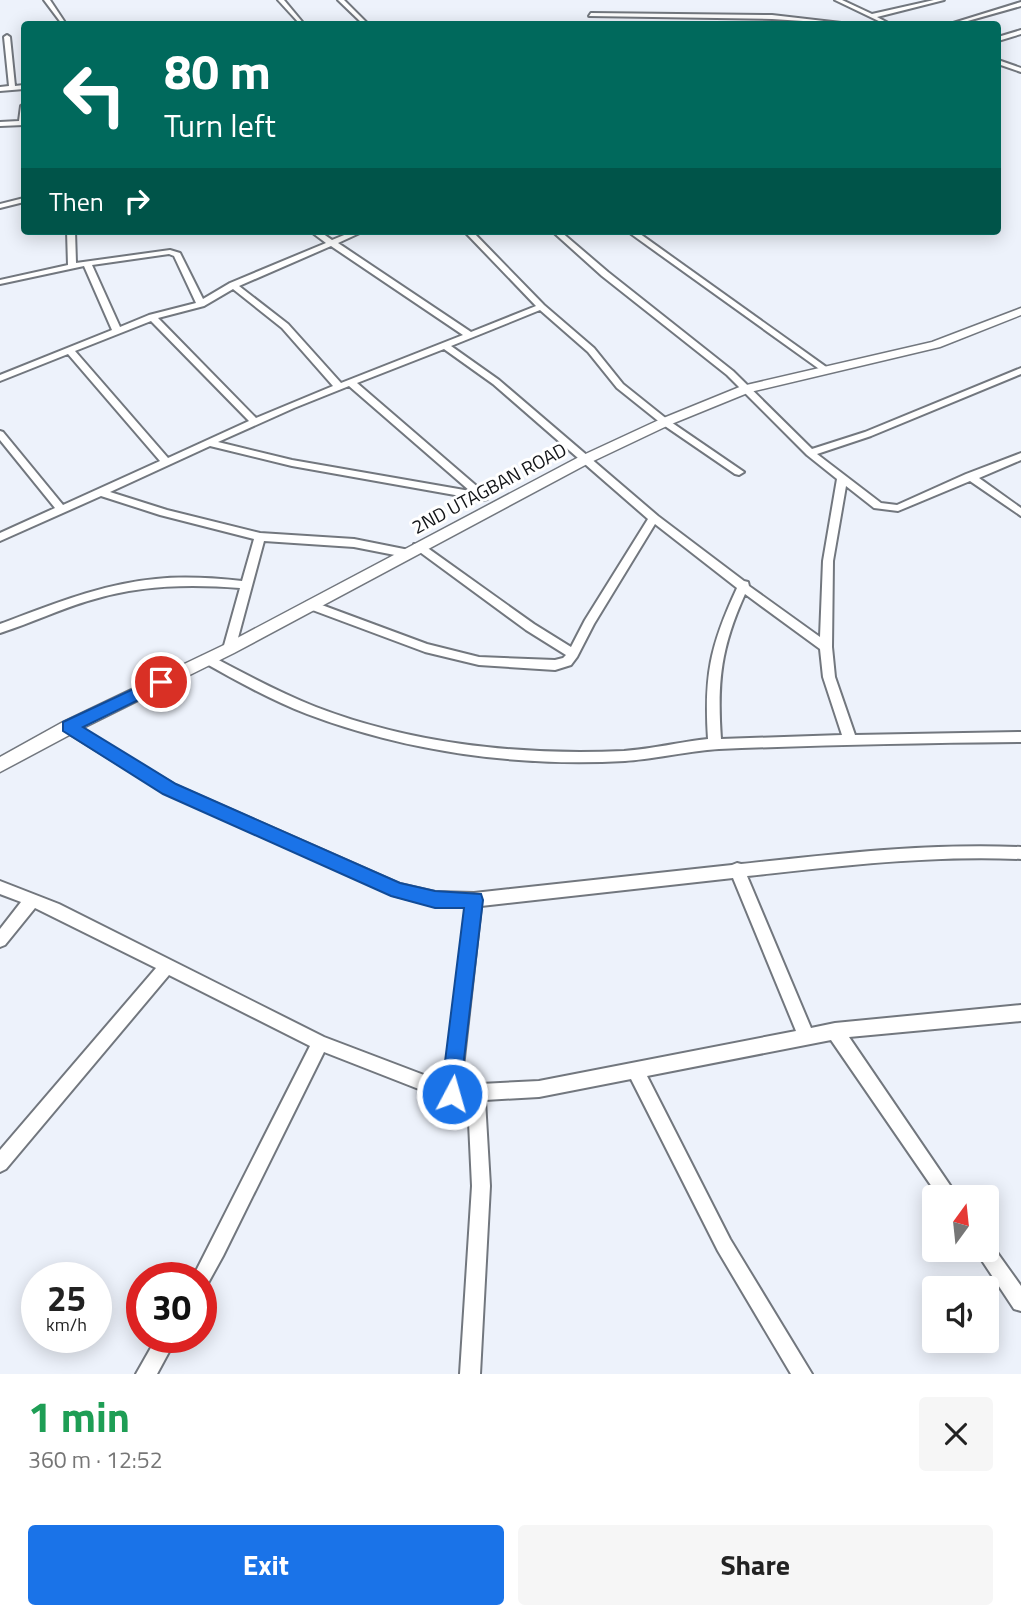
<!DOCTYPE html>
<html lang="en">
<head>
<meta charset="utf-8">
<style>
	body { margin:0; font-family:"Titillium Web",sans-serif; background:#f6f6f6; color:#222; height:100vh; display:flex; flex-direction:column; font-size:26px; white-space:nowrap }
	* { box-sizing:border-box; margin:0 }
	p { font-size:23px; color:#767676 }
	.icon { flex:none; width:38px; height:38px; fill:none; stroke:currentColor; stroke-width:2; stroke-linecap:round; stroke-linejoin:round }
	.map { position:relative; height:1374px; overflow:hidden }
	.details { display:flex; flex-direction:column; background:#fff; flex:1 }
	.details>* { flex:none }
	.banner { position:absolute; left:21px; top:21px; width:980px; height:214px; border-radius:7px; box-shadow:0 4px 18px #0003; background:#00695c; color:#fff; overflow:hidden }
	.needle { width:46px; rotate:15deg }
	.fabs { position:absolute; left:922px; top:1185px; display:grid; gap:14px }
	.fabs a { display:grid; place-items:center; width:77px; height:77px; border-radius:7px; background:#fff; box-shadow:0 4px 18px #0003; font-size:35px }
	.speed { position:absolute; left:21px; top:1262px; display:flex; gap:14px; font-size:35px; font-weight:700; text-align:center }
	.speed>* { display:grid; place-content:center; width:91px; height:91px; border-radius:50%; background:#fff; box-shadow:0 4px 18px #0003; line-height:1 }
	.speed small { font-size:18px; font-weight:400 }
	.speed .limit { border:10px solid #d22; background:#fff; color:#111 }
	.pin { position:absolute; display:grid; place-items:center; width:60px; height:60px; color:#fff; margin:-30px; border:4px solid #fff; border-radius:50%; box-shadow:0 2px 7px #0007 }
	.me { position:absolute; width:77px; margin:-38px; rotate:6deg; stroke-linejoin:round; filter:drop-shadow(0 0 5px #0008) }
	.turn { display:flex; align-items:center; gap:24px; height:147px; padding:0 28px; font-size:32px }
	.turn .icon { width:91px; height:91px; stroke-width:2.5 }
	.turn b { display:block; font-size:49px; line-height:60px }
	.then { display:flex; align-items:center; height:66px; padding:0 28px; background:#0003; gap:14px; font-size:26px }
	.round { display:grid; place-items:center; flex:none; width:74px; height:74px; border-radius:7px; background:#f6f6f6 }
	.overview { display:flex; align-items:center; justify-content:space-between; height:119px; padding:0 28px }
	h1 { font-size:42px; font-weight:700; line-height:52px; color:#1e9e55 }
	.cta { display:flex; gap:14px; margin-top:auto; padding:14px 28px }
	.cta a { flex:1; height:80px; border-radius:7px; background:#1a73e8; color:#fff; font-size:28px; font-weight:700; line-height:80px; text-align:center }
	.cta a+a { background:#f6f6f6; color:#222 }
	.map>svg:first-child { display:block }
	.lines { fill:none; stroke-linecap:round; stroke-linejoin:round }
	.minor-casing { stroke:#72777e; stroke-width:4 }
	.tertiary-casing { stroke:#72777e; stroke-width:3 }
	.minor { fill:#fff; fill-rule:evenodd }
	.tertiary { fill:#fff; fill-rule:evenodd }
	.route { fill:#1a73e8; stroke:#114b97; stroke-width:2 }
	.labels { text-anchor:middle; stroke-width:6; stroke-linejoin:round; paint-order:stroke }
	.street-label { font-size:19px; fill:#121417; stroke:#fff }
</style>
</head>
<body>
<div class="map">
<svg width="1021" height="1374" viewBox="0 0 1021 1374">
	<rect width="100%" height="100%" fill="#edf2fb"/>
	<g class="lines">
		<defs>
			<g id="minor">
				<polygon points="44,0 50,0 66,24 62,24"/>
				<polygon points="278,0 284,0 304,24 300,24"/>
				<polygon points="338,0 344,0 368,24 363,24"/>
				<polygon points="835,0 842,0 872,14 934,0 944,0 877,17 890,24 885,24"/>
				<polygon points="1021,2 1021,6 957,24 950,24"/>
				<polygon points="591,13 772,15 850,24 772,19 589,16"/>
				<polygon points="1021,30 1021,34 998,41 998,37"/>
				<polygon points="7,35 10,37 15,86 24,85 24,89 0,91 0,87 9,86 4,37"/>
				<polygon points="998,60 1021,68 1021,72 998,64"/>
				<polygon points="24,104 24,125 0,126 0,122 19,121 21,106"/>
				<polygon points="24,198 24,202 0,208 0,204"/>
				<path d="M67,231H75L76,263L170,250L180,253L203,299L230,283L326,243L310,231H319L332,240L354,231H364L338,243L471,332L536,306L464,231H472L544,305L594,348L623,384L668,420L744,472L739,475L735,474L662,424L617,388L588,352L540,310L451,346L499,380L658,516L744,581L748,582L749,586L820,637L823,561L837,479L807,455L727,375L602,276L552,231H560L608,272L733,371L812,449L865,432L1021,368V374L871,436L817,454L881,503L897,505L966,474L1021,453V460L979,478L1021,508V516L970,481L898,511L874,508L846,486L833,561L832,647L835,677L855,735L1021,732V742C920,743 820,745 719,749C687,751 656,759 625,761C518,767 407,752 307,714C271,700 237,681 203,662L201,659L203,656H211C245,674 280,693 316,707C412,744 522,756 624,751C652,749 680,742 708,739C704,676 710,646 737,588L655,524L594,624L577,657L571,665L555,670L479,665L425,652L307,608L305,605L307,602L311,601L427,644L479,657L555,660L563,658L566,655L526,630L413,547L414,544H422L534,624L571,647L585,620L648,519L493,384L444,349L357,383L487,495V499L483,500L292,466L210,446L110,492L167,510L260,533L354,539L409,550L410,553L409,556L405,557L354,547L264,541L235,649L229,653L223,649L240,588C189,584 140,585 91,600C60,609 31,623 0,633V624C51,605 101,584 156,579C185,576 214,578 242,581L254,539L160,515L101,496L0,541V533L55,508L0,440V431L3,432L63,505L160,461L68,354L0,381V375L112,330L84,266L0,284V280L68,265ZM331,246L463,335L341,383L288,324L239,286ZM169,254L174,256L196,303L149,315L120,327L92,265ZM233,289L282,328L333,386L256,418L158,318L204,306ZM151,321L249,421L168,458L75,351ZM349,386L470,491L292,460L218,442L294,408ZM745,594L820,649L823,677L842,735L721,739C717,681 721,647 745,594Z"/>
				<polygon points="627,231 636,231 829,369 822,371"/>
				<path d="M69,722L175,785L400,884L435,892L474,893L732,865L737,863L741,864C835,854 926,843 1021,847V859C928,855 840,866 747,876L811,1028L835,1023L1021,1005V1021L849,1037L958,1197H939L831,1040L647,1076L730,1239L812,1374H791L718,1251L631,1079L539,1097L485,1100L490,1186L480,1374H460L472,1186L468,1101L452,1102L324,1052L223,1256L207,1285L201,1288V1278H192L195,1273L310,1046L169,975L6,1169L0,1172V1150L156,968L35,908L5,945L0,947V929L21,902L0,894V881L59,904L324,1037L445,1083L466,906H435L393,895L165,793L65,731L63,727L65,723ZM733,878L796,1031L539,1081L461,1085L481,906Z"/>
				<polygon points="987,1242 991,1244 1021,1286 1021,1311 1014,1309 979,1256 976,1250 987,1250"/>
				<polygon points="157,1337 177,1337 157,1374 136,1374"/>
			</g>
			<polygon id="tertiary" points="1021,308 1021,315 940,347 750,392 669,425 589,463 234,653 75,732 0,772 0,757 63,722 224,645 579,457 661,419 742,386 932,342"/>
		</defs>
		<!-- minor casing -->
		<use href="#minor" class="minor-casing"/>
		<!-- tertiary casing -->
		<use href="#tertiary" class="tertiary-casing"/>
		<!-- minor -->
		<use href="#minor" class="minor"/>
		<!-- tertiary -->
		<use href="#tertiary" class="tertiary"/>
	</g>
	<!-- route -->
	<polygon class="route" points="161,676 167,678 167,686 83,727 176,784 400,883 435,891 481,894 483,900 459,1101 452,1104 444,1101 441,1094 464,908 435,908 391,896 163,794 63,731 63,722"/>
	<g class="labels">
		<!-- street labels -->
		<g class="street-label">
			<text transform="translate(489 488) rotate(-28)" y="7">2ND UTAGBAN ROAD</text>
		</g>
	</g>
</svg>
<div class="fabs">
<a><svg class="needle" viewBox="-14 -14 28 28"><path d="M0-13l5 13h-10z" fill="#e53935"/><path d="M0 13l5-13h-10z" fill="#767676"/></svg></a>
<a><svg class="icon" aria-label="sound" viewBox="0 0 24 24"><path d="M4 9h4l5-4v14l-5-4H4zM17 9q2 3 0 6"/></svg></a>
</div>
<div class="speed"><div>25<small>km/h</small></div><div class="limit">30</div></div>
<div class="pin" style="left:161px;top:682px;background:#d93025"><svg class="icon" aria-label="arrive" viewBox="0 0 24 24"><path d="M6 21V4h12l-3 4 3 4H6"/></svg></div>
<svg class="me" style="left:452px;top:1094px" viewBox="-20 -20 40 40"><circle r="17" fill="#1a73e8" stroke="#fff" stroke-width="3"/><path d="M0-11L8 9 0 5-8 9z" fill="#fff"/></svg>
<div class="banner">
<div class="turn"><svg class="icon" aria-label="left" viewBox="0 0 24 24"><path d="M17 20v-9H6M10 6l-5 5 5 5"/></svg><div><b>80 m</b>Turn left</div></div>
<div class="then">Then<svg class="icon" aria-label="right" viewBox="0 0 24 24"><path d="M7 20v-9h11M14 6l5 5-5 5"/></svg></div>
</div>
</div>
<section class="details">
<div class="overview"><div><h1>1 min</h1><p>360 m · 12:52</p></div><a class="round"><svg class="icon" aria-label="close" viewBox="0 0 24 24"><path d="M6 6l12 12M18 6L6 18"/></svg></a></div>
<div class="cta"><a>Exit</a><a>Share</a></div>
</section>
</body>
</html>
